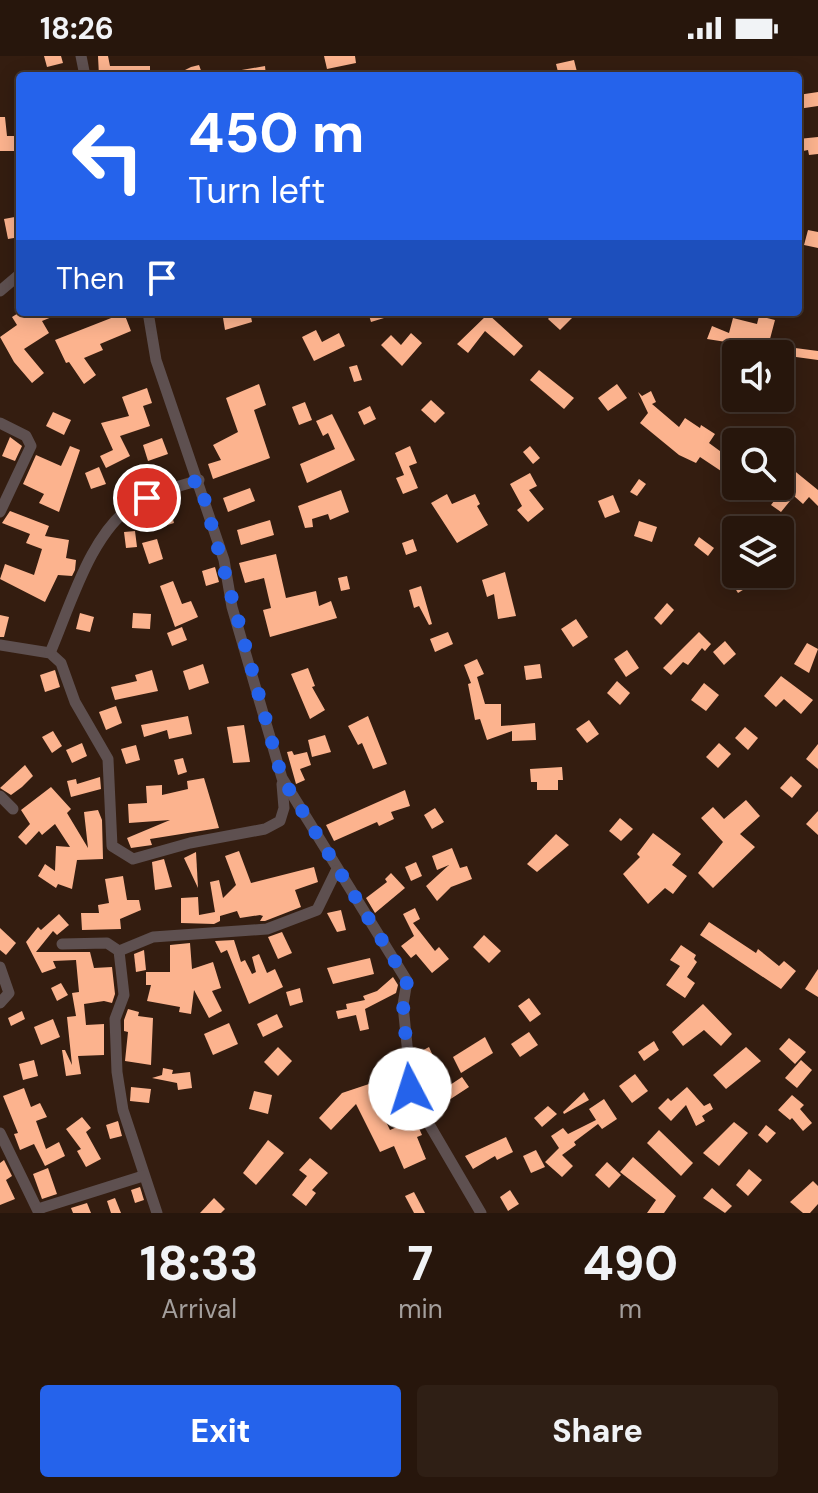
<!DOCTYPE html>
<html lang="en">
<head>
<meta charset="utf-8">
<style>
	body { margin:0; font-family:"DM Sans",sans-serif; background:#2f1f15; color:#f1f3f6; height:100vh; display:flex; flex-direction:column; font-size:30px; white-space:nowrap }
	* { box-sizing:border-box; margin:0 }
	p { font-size:26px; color:#a49f9d }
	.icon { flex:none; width:44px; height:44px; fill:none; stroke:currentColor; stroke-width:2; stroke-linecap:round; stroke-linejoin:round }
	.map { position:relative; height:1157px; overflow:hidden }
	.side { display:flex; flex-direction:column; background:#27160c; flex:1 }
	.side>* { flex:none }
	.guide { position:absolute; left:16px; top:16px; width:786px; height:244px; border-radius:8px; box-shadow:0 4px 20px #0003,0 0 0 2px #43352d; background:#2563eb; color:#fff; overflow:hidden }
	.buttons { position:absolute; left:722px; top:284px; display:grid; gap:16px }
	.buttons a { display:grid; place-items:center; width:72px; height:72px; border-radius:8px; background:#27160c; box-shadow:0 4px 20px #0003,0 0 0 2px #43352d; font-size:40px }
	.pin { position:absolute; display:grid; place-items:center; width:68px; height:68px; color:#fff; margin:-34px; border:4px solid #fff; border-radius:50%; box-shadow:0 2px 8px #0007 }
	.me { position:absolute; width:88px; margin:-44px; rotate:355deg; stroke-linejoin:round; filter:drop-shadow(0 0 6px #0008) }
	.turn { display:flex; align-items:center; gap:28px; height:168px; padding:0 40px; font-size:36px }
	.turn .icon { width:104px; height:104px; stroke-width:2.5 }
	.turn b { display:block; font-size:56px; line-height:68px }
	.then { display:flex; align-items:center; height:76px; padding:0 40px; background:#0003; gap:16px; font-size:30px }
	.eta { display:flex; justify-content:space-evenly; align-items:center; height:136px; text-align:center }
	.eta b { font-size:48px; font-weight:800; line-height:56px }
	.button { display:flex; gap:16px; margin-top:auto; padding:16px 40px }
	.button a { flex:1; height:92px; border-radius:8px; background:#2563eb; color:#fff; font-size:32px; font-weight:800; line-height:92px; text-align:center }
	.button a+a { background:#2f1f15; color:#f1f3f6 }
	.status { display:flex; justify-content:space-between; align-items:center; height:56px; padding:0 40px; background:#27160c; direction:ltr }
	.status svg { height:22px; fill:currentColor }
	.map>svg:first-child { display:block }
	.building { fill:#fcb38e }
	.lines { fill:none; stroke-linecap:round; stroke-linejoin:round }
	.street { stroke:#5e5050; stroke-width:11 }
	.route { stroke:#2563eb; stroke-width:14; stroke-dasharray:0 25.2 }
</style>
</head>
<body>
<div class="status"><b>18:26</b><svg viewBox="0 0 49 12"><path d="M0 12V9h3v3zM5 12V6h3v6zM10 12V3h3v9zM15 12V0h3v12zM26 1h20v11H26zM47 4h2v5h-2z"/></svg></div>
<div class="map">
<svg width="818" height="1157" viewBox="0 0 818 1157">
	<rect width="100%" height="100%" fill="#341d10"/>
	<!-- building -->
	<g class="building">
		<polygon points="44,0 61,0 63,7 47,11"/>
		<polygon points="98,0 108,0 110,10 150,10 150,20 99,20"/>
		<polygon points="324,0 355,0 356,7 327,13"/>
		<polygon points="574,4 578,20 559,20 556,8"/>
		<polygon points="199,9 203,20 173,20 191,11"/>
		<polygon points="265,10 266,20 230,20 230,16"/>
		<polygon points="818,36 818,50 798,53 798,39"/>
		<polygon points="0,61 5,61 7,80 20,80 20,95 0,95"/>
		<polygon points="818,81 818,98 809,99 808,94 798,96 798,83"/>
		<polygon points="20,160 20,181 8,183 4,163"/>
		<polygon points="808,174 818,176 818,192 804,189"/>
		<polygon points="20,256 64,256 42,265 49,277 24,293 44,317 32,327 14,306 0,281 17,269 12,261"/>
		<polygon points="222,256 250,256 252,266 225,274"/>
		<polygon points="368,256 397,256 397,258 371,266"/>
		<polygon points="554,256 578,256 560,274 548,263"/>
		<polygon points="124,257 131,275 100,288 103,294 84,302 96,319 84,328 69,306 66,307 55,284"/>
		<polygon points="488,258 523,290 514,300 485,275 468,297 457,288"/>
		<polygon points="759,260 775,264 766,298 750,298 752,290 707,283 712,270 729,277 733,262 757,268"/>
		<polygon points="316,274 322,286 339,277 345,290 314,305 302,281"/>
		<polygon points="411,277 422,287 402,310 381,289 391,279 401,289"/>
		<polygon points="780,290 818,295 818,304 796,301 793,316 780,313"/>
		<polygon points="357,309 362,324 354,326 349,311"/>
		<polygon points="539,314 574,342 564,353 530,324"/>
		<polygon points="259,328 266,349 254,354 270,402 213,423 208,408 221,404 213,389 238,376 226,342"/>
		<polygon points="617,328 627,342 608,355 598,342"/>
		<polygon points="147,332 152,347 143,350 150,370 120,380 130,400 106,412 100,400 113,394 101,367 129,360 122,341"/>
		<polygon points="651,335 656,346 652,348 679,371 685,362 700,372 701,369 715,378 709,387 724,398 727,394 736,400 736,425 700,401 696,407 679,399 640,367 648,357 638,336 642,340"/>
		<polygon points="431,344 445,357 435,367 421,354"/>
		<polygon points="305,346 312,364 299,369 292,351"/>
		<polygon points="370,350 376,363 364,369 358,356"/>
		<polygon points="53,356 71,364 64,379 46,370"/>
		<polygon points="332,358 355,404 307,427 300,408 335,393 328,377 323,380 316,365"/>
		<polygon points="10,381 22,390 15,405 2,400"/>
		<polygon points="162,382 168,398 148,405 143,389"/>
		<polygon points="70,390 80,394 59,456 39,447 44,438 23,428 36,399 61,410"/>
		<polygon points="410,390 417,407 409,410 418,432 403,438 396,422 404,419 395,397"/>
		<polygon points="530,390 540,402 533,408 523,396"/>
		<polygon points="786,408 818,434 818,450 809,441 803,448 794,440 781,456 771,449 784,432 780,429 780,415"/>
		<polygon points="99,411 106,428 91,433 85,417"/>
		<polygon points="530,417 537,430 529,434 544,453 528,466 517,454 522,450 510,428"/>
		<polygon points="639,423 646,428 637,440 630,436"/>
		<polygon points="250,432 255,445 228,456 223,442"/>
		<polygon points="341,434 349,456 330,464 328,458 312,463 313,471 305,472 298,450"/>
		<polygon points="447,438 452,448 475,438 480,448 477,450 488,469 457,487 431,447"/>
		<polygon points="613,439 620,456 605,462 598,445"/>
		<polygon points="169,449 174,467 161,471 155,453"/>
		<polygon points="10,455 49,470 45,480 69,484 66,502 76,504 75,514 72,520 58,519 45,546 0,523 5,508 34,519 42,493 26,487 30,478 2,467"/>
		<polygon points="770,459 783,470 779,474 758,474"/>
		<polygon points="270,464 274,479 241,489 237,474"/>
		<polygon points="639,465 657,471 652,486 634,480"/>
		<polygon points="135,475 137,491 126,492 124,476"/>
		<polygon points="699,481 714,492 708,500 694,489"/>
		<polygon points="157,483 163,503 149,508 142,487"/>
		<polygon points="413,483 417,495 406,499 402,487"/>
		<polygon points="276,498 286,542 316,535 319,550 331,545 337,562 270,581 263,554 271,552 264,522 245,527 239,507"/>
		<polygon points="215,511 219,526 206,530 202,515"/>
		<polygon points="505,516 516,560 498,563 494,538 487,541 482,524"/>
		<polygon points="738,519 746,532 738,537 730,524"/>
		<polygon points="347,520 350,533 341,535 338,522"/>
		<polygon points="173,525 182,548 191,545 198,561 175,571 160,530"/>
		<polygon points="421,530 432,568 429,569 419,550 414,552 409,534"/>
		<polygon points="667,547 674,554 661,569 654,562"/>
		<polygon points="80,557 94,561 90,576 76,573"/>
		<polygon points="133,557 151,558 150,573 132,572"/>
		<polygon points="0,559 9,561 4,581 0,581"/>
		<polygon points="576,563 588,581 573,591 561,573"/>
		<polygon points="182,571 187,584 172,590 167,577"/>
		<polygon points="448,576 453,588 435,596 430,583"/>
		<polygon points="699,576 711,588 705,595 702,592 688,609 683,606 671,619 663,612"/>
		<polygon points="725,585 736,598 724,609 713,596"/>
		<polygon points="807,587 818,593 809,617 794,608"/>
		<polygon points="627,594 639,612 626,621 614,603"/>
		<polygon points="477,603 484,618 477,621 485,648 501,648 501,670 535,667 536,684 512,685 512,675 487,684 480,663 475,664 468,628 471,627 464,609"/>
		<polygon points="203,608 209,627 189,634 183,615"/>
		<polygon points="540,608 542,622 526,624 524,610"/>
		<polygon points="308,612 315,630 312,631 325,654 310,663 291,618"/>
		<polygon points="55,614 60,631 45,636 40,619"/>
		<polygon points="152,614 158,635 115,644 111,631 137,625 135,619"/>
		<polygon points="781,620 813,644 801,658 784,643 776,651 764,640"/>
		<polygon points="617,625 630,637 620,649 607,637"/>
		<polygon points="704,627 719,639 706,655 691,644"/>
		<polygon points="116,650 122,667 106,674 99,656"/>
		<polygon points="188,660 192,678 169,683 167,674 144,681 141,669"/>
		<polygon points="368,660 387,708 373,713 362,687 358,689 348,670"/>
		<polygon points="589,664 599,678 587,687 576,673"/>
		<polygon points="244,669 250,706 233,707 227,671"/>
		<polygon points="745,671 758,682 748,694 735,682"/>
		<polygon points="53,675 62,690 52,697 42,681"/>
		<polygon points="325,679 331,696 312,701 308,684"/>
		<polygon points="82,687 87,700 72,707 66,694"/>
		<polygon points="719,687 731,698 718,712 706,701"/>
		<polygon points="818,688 818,713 806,703"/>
		<polygon points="136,689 140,704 126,708 121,693"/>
		<polygon points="292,695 294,699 307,696 311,709 300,713 305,724 296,728 287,696"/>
		<polygon points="183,702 187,716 178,719 174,704"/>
		<polygon points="25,709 33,720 22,731 11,739 0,732"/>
		<polygon points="562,711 563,724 558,724 558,734 537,734 537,726 531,726 530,713"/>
		<polygon points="791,720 802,730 792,742 780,732"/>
		<polygon points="100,721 101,733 71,741 67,725 76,723 77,728"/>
		<polygon points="204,722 219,772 150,783 152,789 131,792 127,782 170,764 129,767 128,748 147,747 146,730 162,729 162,739 188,733 187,725"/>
		<polygon points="51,731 71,753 67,757 88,792 84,756 98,754 102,764 103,803 77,804 72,833 58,828 56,832 38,820 45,808 55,815 56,790 70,791 55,768 42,779 39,775 26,789 18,781 30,768 21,754"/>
		<polygon points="405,734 410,750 391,756 394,763 379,770 377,766 334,785 326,769"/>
		<polygon points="746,744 760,760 740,778 755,791 713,832 698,817 723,786 701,762 713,751 724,763"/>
		<polygon points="435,752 444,766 432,773 424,759"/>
		<polygon points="818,755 818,779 806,768"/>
		<polygon points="620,762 633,773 621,785 609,775"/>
		<polygon points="653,777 681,798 672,809 687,820 673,838 665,832 648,848 623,818 640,801 637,798"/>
		<polygon points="556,778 569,789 537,816 527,808"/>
		<polygon points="452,792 460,812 467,810 472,823 451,831 437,845 426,830 449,809 437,814 432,800"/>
		<polygon points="239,795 251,827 314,811 318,826 295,834 301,851 265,865 260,865 263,860 260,859 240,862 237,855 220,860 220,865 214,868 181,867 181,842 198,841 199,859 215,856 210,826 219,824 223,842 236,829 225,800"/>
		<polygon points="196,796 198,832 184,802"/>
		<polygon points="164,803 172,831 155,834 152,806"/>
		<polygon points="416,806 422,820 411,825 405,811"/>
		<polygon points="391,817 405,832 375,857 366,842 387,826 385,823"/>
		<polygon points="123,820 127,844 139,844 141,854 120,863 121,873 82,874 81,857 99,857 98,849 109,847 105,823"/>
		<polygon points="415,852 420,863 413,867 435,895 439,891 449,903 432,917 416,898 411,902 401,890 414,880 403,858"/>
		<polygon points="341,854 346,874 337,876 327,857"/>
		<polygon points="59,858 69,869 57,879 53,875 36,896 90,896 94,912 112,911 115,938 112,947 104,945 84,948 86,969 104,968 104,999 78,1000 81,1018 66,1020 62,994 65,994 72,1009 67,961 76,960 72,937 79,936 76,904 53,905 56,912 42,917 26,886 38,871 41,874"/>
		<polygon points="709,866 756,897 758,893 779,910 784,905 796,915 781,933 700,879"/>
		<polygon points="0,872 16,887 6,899 0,894"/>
		<polygon points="282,876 292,897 278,903 268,881"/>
		<polygon points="484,879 501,895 489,907 473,891"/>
		<polygon points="234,884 241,906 245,904 252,918 256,916 252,901 259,898 267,917 275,913 283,931 249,948 227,894 221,897 215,885"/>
		<polygon points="190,887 192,913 213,906 221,932 212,935 222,955 209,962 194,934 191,958 179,956 180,951 147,945 151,929 146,929 146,916 170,916 170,889"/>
		<polygon points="681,889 696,899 694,903 697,906 687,921 695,927 685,942 666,929 680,910 670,904"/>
		<polygon points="144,894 146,914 136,916 134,898"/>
		<polygon points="370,902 374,918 333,928 327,912"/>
		<polygon points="818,913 818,941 805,933"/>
		<polygon points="393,921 398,929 396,937 365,953 369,973 360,975 356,959 338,963 336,955 347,953 346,948 365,944 363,940 377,935"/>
		<polygon points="61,927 68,939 57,945 51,932"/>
		<polygon points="300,932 303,946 290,950 286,936"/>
		<polygon points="529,942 541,958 530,966 518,950"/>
		<polygon points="703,948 732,978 721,990 704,974 683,990 672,976"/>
		<polygon points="128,953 139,956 138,960 153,962 151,1009 125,1005 128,976 124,975 124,964"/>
		<polygon points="22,955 25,963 11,970 8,962"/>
		<polygon points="277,958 283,971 263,981 257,968"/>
		<polygon points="53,963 60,981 41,989 34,971"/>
		<polygon points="229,967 238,988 213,999 204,978"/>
		<polygon points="529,976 538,989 520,1001 511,988"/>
		<polygon points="485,981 493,997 461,1017 453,1001"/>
		<polygon points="789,982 806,996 795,1008 779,993"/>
		<polygon points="654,985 659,994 644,1005 638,996"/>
		<polygon points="278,991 292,1005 278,1020 264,1006"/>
		<polygon points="429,991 447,1031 462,1021 469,1031 446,1046 448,1049 439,1056 422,1033 428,1030 421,1018 425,1016 416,998"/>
		<polygon points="746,991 761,1005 726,1033 713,1019"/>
		<polygon points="34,1004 38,1020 23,1024 19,1008"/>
		<polygon points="801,1004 812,1014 797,1032 785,1022"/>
		<polygon points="163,1012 173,1014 172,1018 190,1016 192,1032 178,1034 177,1027 152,1022 162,1019"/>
		<polygon points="635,1018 648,1035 632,1047 619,1030"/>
		<polygon points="372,1027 376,1045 390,1074 415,1063 422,1079 417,1081 426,1103 404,1113 394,1090 380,1096 356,1048 331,1074 319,1062 342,1037"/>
		<polygon points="131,1031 151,1033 149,1047 130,1045"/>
		<polygon points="687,1031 704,1050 710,1047 713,1053 702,1060 705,1065 696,1070 686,1049 671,1065 658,1052 668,1042 671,1045"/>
		<polygon points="24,1032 31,1051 40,1047 47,1061 36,1065 46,1093 59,1086 65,1100 45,1110 34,1088 20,1094 14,1078 18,1077 3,1040"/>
		<polygon points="254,1035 272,1039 268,1058 249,1053"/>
		<polygon points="584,1036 589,1044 564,1058 563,1056"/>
		<polygon points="792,1039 804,1049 800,1053 812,1067 803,1075 792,1062 790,1064 778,1054"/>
		<polygon points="604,1043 617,1063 602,1073 598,1068 574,1086 576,1089 562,1099 573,1110 562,1121 545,1106 559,1092 551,1080 563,1072 568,1078 596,1064 589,1053"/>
		<polygon points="548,1050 557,1058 542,1071 534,1062"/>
		<polygon points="82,1061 91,1072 86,1076 101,1103 86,1111 77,1095 81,1093 66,1073"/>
		<polygon points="118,1065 122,1080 110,1083 106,1069"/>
		<polygon points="734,1066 748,1077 719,1110 703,1097"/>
		<polygon points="766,1069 776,1077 767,1087 758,1079"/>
		<polygon points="659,1074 693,1107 681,1120 647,1087"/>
		<polygon points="506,1081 513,1096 497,1104 495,1100 473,1113 465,1100"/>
		<polygon points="268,1084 284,1097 256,1129 243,1117"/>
		<polygon points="536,1094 545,1111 531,1117 523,1100"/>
		<polygon points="633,1101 676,1140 664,1157 647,1157 656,1144 620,1116"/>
		<polygon points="310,1102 328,1117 312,1134 316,1137 306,1150 292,1139 307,1120 299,1114"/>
		<polygon points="4,1104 12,1120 6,1124 15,1143 0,1149 0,1107"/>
		<polygon points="607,1106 621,1119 609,1132 595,1119"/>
		<polygon points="48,1112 57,1138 42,1143 33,1118"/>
		<polygon points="749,1113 762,1124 748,1140 736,1129"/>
		<polygon points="813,1125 818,1130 818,1148 810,1157 803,1157 790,1146"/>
		<polygon points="140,1131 144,1144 135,1147 131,1134"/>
		<polygon points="712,1132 732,1150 725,1157 703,1142"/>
		<polygon points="510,1134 519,1148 508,1155 500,1141"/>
		<polygon points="414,1136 425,1157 414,1157 405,1140"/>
		<polygon points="115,1142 121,1157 111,1157 107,1145"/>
		<polygon points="214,1142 225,1153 221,1157 200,1157"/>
		<polygon points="87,1147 91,1157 73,1157 71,1152"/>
	</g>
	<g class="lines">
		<!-- street -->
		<g class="street">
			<polyline points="81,0 85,20"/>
			<polyline points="0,235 20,218"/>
			<polyline points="148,256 156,304 224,504 232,551 282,722 407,925 403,949 412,1039 481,1157"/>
			<polyline points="0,367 26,380 31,390 0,456"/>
			<polyline points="0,589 50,597 61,607 75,646 108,703 112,790 133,803 190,787 265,773 280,765 284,752 282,728"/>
			<path d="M50,597C70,551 91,475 135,448C155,436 177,431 199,424"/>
			<polyline points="0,740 13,753"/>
			<polyline points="62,888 107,887 119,895 124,939 115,963 117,1016 123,1054 157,1157"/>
			<polyline points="119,895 153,881 267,873 317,854 336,815"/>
			<polyline points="0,911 9,937 0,947"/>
			<polyline points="0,1077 39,1157"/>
			<polyline points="38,1153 143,1120"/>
		</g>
	</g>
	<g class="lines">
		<!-- route -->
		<polyline class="route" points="147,442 199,424 282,722 407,925 403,949 410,1033"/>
	</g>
</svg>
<div class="buttons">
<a><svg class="icon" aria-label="sound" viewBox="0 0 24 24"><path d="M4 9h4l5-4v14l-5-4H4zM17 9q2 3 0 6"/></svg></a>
<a><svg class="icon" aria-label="search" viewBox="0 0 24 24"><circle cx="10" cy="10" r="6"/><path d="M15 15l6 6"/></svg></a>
<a><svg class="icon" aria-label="layers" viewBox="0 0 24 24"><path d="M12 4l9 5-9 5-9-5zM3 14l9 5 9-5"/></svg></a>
</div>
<div class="pin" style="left:147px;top:442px;background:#d93025"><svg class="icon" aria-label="arrive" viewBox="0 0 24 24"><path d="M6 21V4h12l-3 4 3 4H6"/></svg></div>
<svg class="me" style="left:410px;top:1033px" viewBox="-20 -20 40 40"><circle r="19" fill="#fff"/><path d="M0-13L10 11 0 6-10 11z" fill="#2563eb"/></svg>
<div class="guide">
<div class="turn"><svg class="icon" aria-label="left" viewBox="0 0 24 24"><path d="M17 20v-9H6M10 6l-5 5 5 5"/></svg><div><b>450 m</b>Turn left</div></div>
<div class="then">Then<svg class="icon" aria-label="arrive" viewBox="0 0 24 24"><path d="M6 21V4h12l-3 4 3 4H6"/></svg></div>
</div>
</div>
<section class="side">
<div class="eta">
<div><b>18:33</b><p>Arrival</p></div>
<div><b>7</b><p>min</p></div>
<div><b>490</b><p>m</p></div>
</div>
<div class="button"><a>Exit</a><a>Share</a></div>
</section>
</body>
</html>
